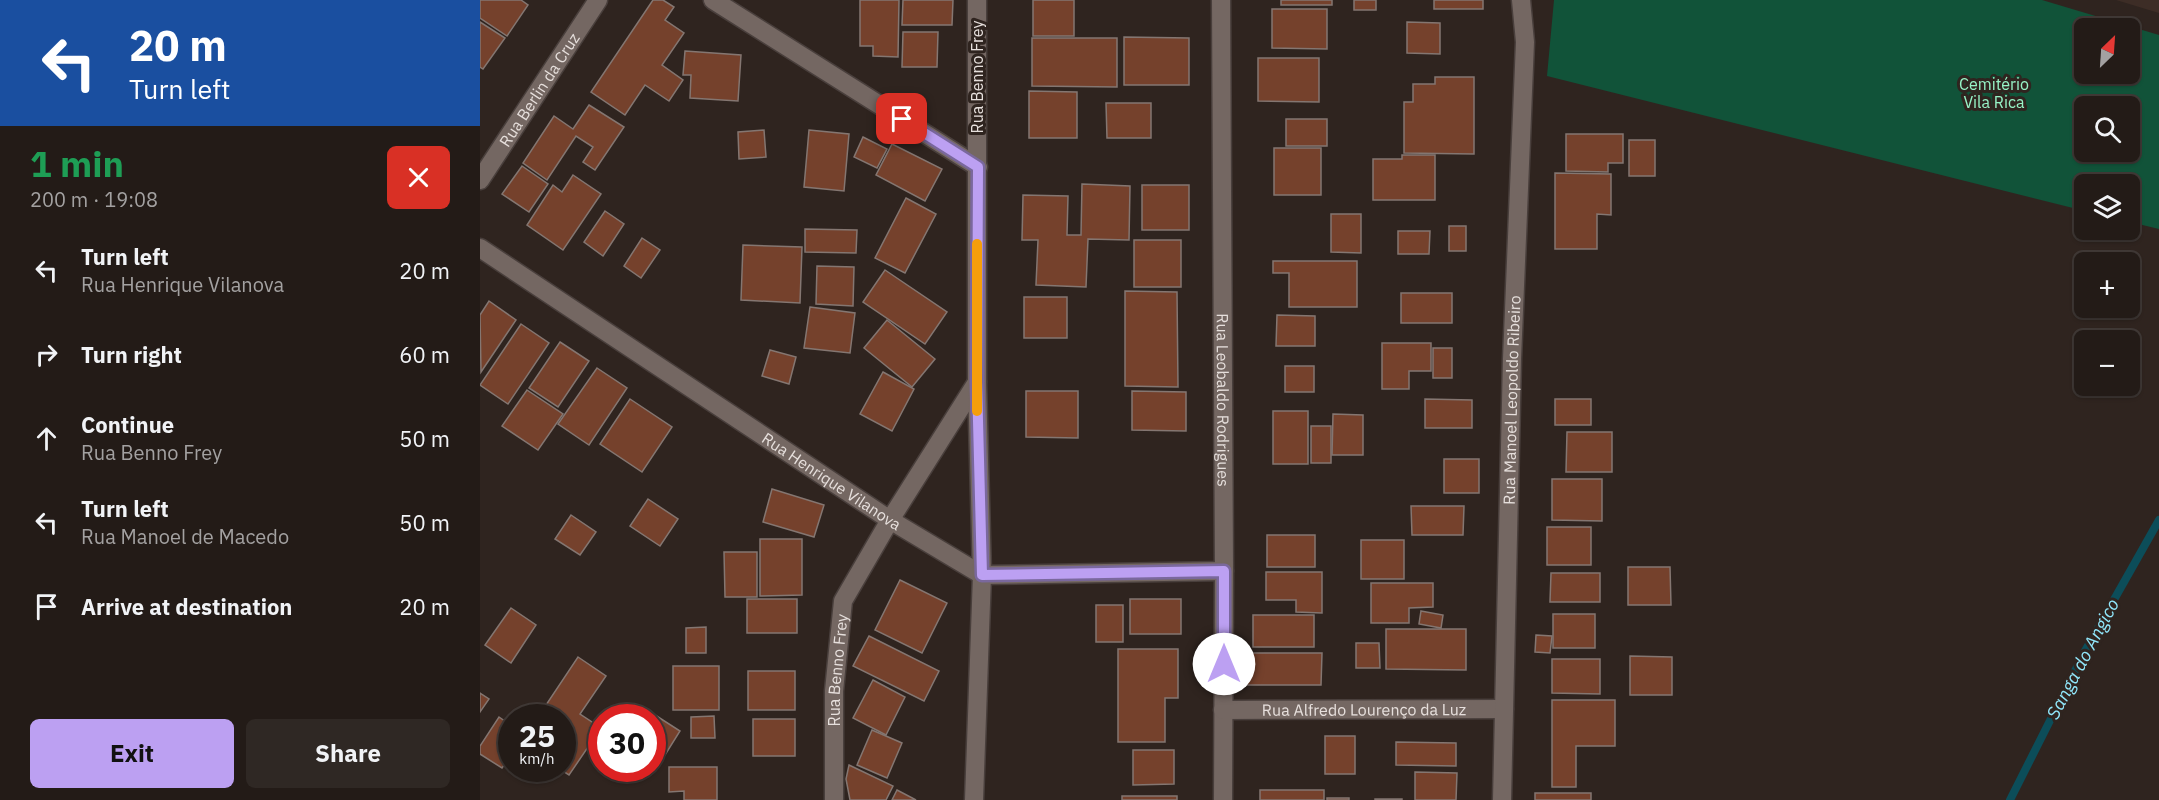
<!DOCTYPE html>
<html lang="en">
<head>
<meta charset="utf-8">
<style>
	body { margin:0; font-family:"IBM Plex Sans",sans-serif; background:#2f2824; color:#f1f3f6; height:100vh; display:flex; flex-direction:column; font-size:22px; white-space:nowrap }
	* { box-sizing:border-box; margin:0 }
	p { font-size:20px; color:#a3a1a1 }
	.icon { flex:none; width:33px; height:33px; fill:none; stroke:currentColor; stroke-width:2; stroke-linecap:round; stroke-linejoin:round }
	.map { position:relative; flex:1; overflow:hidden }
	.sheet { display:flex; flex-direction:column; background:#231b17; width:480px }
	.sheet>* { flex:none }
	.top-card { background:#1a4fa0; color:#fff; overflow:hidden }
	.needle { width:39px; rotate:25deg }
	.controls { position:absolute; left:1594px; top:18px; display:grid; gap:12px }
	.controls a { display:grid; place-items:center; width:66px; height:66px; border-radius:9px; background:#231b17; box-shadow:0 2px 4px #0004,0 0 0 2px #403936; font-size:30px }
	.speed { position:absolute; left:18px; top:704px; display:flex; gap:12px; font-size:30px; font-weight:700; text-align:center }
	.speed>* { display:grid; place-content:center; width:78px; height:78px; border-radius:50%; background:#231b17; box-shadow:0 2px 4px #0004,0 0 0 2px #403936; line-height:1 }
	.speed small { font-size:15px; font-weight:400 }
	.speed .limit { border:9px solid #d22; background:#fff; color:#111 }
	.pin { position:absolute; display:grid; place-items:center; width:51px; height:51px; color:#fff; margin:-26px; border-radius:12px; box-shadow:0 3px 9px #0006 }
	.me { position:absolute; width:66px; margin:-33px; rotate:0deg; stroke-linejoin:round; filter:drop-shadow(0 0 4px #0008) }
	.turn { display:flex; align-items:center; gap:21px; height:126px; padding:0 30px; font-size:27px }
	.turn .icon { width:78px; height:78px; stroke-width:2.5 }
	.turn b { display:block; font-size:42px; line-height:51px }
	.round { display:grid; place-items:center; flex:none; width:63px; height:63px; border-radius:9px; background:#2f2824 }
	.overview { display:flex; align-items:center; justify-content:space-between; height:102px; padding:0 30px }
	h1 { font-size:36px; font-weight:800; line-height:45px; color:#1e9e55 }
	.cta { display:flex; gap:12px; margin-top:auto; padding:12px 30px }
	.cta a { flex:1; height:69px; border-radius:9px; background:#bca0f2; color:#111; font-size:24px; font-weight:800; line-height:69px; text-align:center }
	.cta a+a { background:#2f2824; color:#f1f3f6 }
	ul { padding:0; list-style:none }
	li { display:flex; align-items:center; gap:18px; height:84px; padding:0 30px }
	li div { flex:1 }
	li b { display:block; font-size:22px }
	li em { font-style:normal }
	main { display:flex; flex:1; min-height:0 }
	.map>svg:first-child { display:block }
	.built { fill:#3d2d26 }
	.green { fill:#115339; fill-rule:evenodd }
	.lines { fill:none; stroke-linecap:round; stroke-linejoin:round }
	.stream { stroke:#0c4d59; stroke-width:8 }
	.building { fill:#75412c; stroke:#847671; stroke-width:1.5 }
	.minor-casing { stroke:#493f3c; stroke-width:21 }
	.minor { stroke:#746762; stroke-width:18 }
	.route-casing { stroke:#7a689d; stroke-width:15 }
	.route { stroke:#bca0f2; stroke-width:10 }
	.slow { stroke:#f59e0b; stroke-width:10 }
	.labels { text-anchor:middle; stroke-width:6; stroke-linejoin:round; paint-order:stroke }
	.street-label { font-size:16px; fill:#e6dfdc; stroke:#2f241f }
	.park-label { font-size:16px; fill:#97f4c7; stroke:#2f241f }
	.water-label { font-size:18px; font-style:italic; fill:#91e7fb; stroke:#2f241f }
</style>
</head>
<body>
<main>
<section class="sheet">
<div class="top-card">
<div class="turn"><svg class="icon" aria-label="left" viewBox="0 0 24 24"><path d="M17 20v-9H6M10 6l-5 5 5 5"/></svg><div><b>20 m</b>Turn left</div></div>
</div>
<div class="overview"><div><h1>1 min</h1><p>200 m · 19:08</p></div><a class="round" style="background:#d93025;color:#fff"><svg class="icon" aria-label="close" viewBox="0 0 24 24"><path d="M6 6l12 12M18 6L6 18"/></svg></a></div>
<ul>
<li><svg class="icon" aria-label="left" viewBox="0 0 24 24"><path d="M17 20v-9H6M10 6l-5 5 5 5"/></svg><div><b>Turn left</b><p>Rua Henrique Vilanova</p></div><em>20 m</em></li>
<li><svg class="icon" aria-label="right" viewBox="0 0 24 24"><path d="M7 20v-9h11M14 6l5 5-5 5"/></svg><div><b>Turn right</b></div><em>60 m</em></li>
<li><svg class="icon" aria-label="ahead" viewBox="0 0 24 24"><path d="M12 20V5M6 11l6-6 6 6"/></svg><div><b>Continue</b><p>Rua Benno Frey</p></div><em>50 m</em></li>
<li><svg class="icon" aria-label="left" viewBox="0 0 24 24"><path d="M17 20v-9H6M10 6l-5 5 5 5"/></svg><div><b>Turn left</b><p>Rua Manoel de Macedo</p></div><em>50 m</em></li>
<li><svg class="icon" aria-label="arrive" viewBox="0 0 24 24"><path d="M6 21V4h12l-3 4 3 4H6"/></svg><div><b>Arrive at destination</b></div><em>20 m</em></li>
</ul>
<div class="cta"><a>Exit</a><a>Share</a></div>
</section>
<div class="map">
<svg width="1679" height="800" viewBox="0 0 1679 800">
	<rect width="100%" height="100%" fill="#2f241f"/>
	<!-- built -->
	<polygon class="built" points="1636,0 1679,0 1679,13"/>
	<!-- green -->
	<path class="green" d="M1074,0H1562L1679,35V229L1650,222V184H1605V211L1067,76ZM1605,28H1650V74H1605ZM1605,106H1650V152H1605Z"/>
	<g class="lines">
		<!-- stream -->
		<polyline class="stream" points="1530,800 1605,651 1679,520"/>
	</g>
	<!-- building -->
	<g class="building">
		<polygon points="0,0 41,0 48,5 27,36 0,18"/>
		<polygon points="173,0 183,0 194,7 185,20 204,33 182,65 203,80 189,101 165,85 145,115 111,92"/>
		<polygon points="380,0 419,0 418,57 393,56 393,46 380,46"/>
		<polygon points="423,0 473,0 472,25 422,25"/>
		<rect x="553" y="0" width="41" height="36"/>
		<rect x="801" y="0" width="51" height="5"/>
		<rect x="874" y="0" width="22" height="10"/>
		<rect x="954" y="0" width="49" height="9"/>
		<polygon points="792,9 847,9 847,49 792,48"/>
		<polygon points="0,22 25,38 3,69 0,67"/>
		<polygon points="927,22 960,23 960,54 927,53"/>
		<polygon points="423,32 458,32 457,67 422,67"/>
		<polygon points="644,37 709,38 709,85 644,85"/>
		<polygon points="552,38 637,38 637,87 552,86"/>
		<polygon points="205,51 261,55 258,101 210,98 211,75 203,75"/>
		<polygon points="778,58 839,58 839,102 778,101"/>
		<polygon points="955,77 994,77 994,154 924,153 924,102 933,102 933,84 955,84"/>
		<polygon points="549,91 597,92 597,138 549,138"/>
		<polygon points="626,103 671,103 671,138 627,138"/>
		<polygon points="109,105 144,127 115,170 103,162 113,147 96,136 67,180 43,163 74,116 93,129"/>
		<rect x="806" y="119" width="41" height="27"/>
		<polygon points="284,130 286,157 259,159 258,132"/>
		<polygon points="329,130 369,134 364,191 324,187"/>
		<polygon points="1086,134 1143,134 1143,163 1128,163 1128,172 1086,171"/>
		<polygon points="383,137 407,149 397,168 374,157"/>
		<rect x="1149" y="140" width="26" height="36"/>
		<polygon points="412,144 462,169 445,201 396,175"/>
		<rect x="794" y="148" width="47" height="47"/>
		<polygon points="922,155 955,155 955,200 893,200 893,159 922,159"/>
		<polygon points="42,166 68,184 49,212 22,194"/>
		<polygon points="1075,173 1131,174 1131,215 1117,214 1117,249 1075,249"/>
		<polygon points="93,175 121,194 83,250 47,225 73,185 82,192"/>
		<polygon points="602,184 650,186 649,240 608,239 606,287 556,285 558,240 542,240 543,195 588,196 587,235 601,235"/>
		<rect x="662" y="185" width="47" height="45"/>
		<polygon points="426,198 456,214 425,273 395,258"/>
		<polygon points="125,211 144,224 123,256 104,242"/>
		<polygon points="851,214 881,214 881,253 851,252"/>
		<rect x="969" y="226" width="17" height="25"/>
		<polygon points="325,229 377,230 376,253 325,252"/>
		<polygon points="918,231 950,231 949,254 918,254"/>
		<polygon points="162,238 180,250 161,278 144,266"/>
		<rect x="654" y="240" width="47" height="47"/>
		<polygon points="263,245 322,247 320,303 261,300"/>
		<polygon points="793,261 877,261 877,307 809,307 809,273 793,273"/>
		<polygon points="337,266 374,267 373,306 336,304"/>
		<polygon points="405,270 467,312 445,344 383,302"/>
		<polygon points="645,291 697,292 698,387 645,386"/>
		<rect x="921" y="293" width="51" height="30"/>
		<rect x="544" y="297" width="43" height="41"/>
		<polygon points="9,301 36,320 1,372 0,315"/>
		<polygon points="330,307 375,313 370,353 324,348"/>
		<polygon points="797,315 835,316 835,346 796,346"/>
		<polygon points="407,320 455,359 432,387 384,348"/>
		<polygon points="41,324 69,343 28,404 0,385"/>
		<polygon points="80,342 109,361 78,407 49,388"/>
		<polygon points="902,343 951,343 951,371 929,371 929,389 902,389"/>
		<rect x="953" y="348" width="19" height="30"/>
		<polygon points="290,350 316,357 309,384 282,376"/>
		<rect x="805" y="366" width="29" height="26"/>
		<polygon points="117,368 147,388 109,445 78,424"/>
		<polygon points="403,372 434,389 412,431 380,414"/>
		<polygon points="47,390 83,414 58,450 22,426"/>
		<polygon points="546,391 598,391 598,438 546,437"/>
		<polygon points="652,391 706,392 706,431 652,430"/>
		<polygon points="150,399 192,427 162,472 120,444"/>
		<polygon points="945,399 992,400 992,428 945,428"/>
		<rect x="1075" y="399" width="36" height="26"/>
		<rect x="793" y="411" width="35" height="53"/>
		<polygon points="853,414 883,415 883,455 852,455"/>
		<rect x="831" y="426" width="20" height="37"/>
		<polygon points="1087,432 1132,432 1132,472 1086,472"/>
		<rect x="964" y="459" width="35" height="34"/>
		<polygon points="1072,479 1122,479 1122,521 1072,520"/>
		<polygon points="292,489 344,505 334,537 283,522"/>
		<polygon points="168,499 198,519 180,546 150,526"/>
		<polygon points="931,506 984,506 983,535 932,535"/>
		<polygon points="91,515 116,532 100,555 75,539"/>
		<rect x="1067" y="527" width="44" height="38"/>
		<rect x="787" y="535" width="48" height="32"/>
		<polygon points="280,539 322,539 322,595 280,596"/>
		<rect x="881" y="540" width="43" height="39"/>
		<polygon points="244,552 277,552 277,597 245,597"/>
		<polygon points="1148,567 1190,567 1191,605 1148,605"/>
		<polygon points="786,572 842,572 842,613 816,612 816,600 786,600"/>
		<polygon points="1071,573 1120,573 1120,602 1070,602"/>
		<polygon points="420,580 467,603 442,653 395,630"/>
		<polygon points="891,583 953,583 953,607 929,608 929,623 891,623"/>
		<rect x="267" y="599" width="50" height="34"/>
		<rect x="650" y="599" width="51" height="35"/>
		<rect x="616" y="605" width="27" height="37"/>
		<polygon points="31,608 56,625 31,663 5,645"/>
		<polygon points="941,611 963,615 961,628 939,624"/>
		<rect x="1073" y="614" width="42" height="34"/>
		<rect x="773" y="615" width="61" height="32"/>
		<polygon points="226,627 226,653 206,653 206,628"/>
		<polygon points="906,629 986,629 986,670 906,669"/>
		<polygon points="1056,635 1072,636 1070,653 1055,652"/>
		<polygon points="389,636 459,671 444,701 373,666"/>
		<polygon points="876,643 899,643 900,668 876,668"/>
		<polygon points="638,649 698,649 698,698 685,698 685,742 638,742"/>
		<polygon points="766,653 842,653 841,685 766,685"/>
		<polygon points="1150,656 1192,657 1192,695 1150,695"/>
		<polygon points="98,657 126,676 100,714 121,728 89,775 78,768 82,768 82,717 58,717"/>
		<polygon points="1072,659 1120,659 1120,694 1072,693"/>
		<rect x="193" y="666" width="46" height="44"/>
		<rect x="268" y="671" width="47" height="39"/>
		<polygon points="393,680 425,697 406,735 373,718"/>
		<polygon points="0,693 9,699 0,712"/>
		<polygon points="1072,700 1135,700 1135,746 1096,746 1096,787 1072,787"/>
		<polygon points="175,715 200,731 180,763 172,758 172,719"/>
		<polygon points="234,716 235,738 211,738 211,717"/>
		<polygon points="19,717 32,726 32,754 22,768 0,754 0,746"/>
		<rect x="273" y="719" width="42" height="37"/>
		<polygon points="392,730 422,743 407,778 377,765"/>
		<rect x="845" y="736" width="30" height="38"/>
		<polygon points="916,742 976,743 976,766 916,765"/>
		<polygon points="653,750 694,750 694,784 653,785"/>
		<polygon points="369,765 413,786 406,800 370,800 366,779"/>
		<polygon points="189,767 237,767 237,800 204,800 204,791 189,792"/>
		<polygon points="935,772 977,773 976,800 935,800"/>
		<polygon points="417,790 436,800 412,800"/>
		<rect x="780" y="790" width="64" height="10"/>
		<rect x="1055" y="793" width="56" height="7"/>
		<rect x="642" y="796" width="55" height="4"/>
		<rect x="847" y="798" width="22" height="2"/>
		<rect x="895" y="799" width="27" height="1"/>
	</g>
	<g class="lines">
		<defs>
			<g id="minor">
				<polyline points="233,0 498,167"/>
				<path id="s1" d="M741,0L744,571L743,800"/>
				<path id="s2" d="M0,180L118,0"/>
				<path id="s3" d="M0,248L410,520L502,575L744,571"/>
				<path id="s4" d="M743,710L1024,709"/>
				<path id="s5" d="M354,800V691L363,601L410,520L497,382"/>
				<polyline points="494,800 502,575 497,382 497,0"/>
				<path id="s6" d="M1022,800L1032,359L1045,42L1041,0"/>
			</g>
		</defs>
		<!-- minor casing -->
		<use href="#minor" class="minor-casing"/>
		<!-- minor -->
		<use href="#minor" class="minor"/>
	</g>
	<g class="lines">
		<defs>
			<polyline id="route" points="422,119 498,167 497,382 502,575 744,571 744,664"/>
		</defs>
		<!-- route casing -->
		<use href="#route" class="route-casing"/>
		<!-- route -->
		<use href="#route" class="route"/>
		<!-- slow -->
		<polyline class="slow" points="497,244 497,411"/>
	</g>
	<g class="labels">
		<!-- street labels -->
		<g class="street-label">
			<text transform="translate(497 77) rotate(-90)" y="6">Rua Benno Frey</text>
			<text dy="6" stroke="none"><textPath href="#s2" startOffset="108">Rua Berlin da Cruz</textPath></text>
			<text dy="6" stroke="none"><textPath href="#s1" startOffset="400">Rua Leobaldo Rodrigues</textPath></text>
			<text dy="6" stroke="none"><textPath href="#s6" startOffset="400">Rua Manoel Leopoldo Ribeiro</textPath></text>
			<text dy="6" stroke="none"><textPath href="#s3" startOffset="422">Rua Henrique Vilanova</textPath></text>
			<text dy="6" stroke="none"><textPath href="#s5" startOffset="130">Rua Benno Frey</textPath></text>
			<text dy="6" stroke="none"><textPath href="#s4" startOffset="141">Rua Alfredo Lourenço da Luz</textPath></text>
		</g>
		<!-- park labels -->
		<g class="park-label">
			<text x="1514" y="90">Cemitério<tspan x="1514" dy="18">Vila Rica</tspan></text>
		</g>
		<!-- water labels -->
		<g class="water-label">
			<text transform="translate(1603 659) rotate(-62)" y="6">Sanga do Angico</text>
		</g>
	</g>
</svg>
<div class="controls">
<a><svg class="needle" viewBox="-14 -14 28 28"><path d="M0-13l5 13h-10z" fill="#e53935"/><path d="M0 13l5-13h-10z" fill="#a3a1a1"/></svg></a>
<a><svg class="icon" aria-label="search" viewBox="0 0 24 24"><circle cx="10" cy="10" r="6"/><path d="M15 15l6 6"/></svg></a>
<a><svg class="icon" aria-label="layers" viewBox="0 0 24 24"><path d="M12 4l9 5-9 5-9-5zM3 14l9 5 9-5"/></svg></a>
<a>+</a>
<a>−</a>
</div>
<div class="speed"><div>25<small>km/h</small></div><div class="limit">30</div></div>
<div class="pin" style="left:422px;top:119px;background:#d93025"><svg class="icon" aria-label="arrive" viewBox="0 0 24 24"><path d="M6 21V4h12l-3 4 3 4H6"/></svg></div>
<svg class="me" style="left:744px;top:664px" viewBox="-20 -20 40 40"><circle r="19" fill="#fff"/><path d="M0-13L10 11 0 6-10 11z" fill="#bca0f2"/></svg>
</div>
</main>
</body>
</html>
